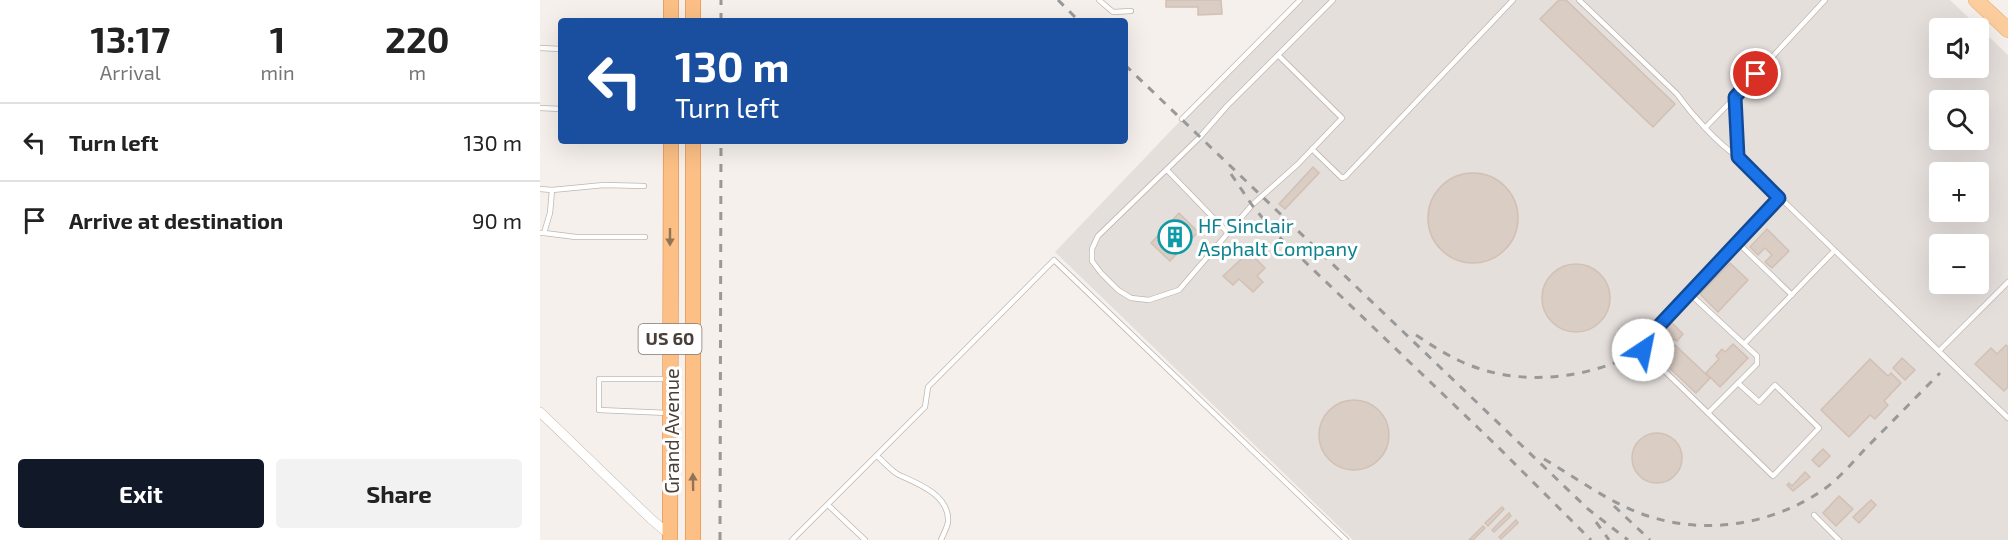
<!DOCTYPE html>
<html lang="en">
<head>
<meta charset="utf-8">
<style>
	body { margin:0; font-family:"Exo 2",sans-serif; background:#f2f2f2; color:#222; height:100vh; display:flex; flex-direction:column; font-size:22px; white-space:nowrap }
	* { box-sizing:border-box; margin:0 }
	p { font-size:20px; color:#767676 }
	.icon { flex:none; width:33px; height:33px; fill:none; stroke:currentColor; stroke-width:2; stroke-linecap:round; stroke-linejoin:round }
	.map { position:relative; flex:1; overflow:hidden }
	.drawer { display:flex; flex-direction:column; background:#fff; width:540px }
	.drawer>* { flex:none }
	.banner { position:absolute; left:18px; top:18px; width:570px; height:126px; border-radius:6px; box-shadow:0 6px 24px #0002; background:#1a4fa0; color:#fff; overflow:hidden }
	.controls { position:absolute; left:1389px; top:18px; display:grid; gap:12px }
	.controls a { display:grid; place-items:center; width:60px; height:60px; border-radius:6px; background:#fff; box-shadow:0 6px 24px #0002; font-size:30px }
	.pin { position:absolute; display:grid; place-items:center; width:51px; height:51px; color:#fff; margin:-26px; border:3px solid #fff; border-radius:50%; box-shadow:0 2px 6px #0007 }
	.me { position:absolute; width:66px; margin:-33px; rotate:34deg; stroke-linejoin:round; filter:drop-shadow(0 0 4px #0008) }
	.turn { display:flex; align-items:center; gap:21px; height:126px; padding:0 18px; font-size:27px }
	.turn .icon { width:78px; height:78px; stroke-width:2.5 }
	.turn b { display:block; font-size:42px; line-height:51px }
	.eta { display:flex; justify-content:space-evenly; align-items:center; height:102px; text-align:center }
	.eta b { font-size:36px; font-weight:700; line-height:42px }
	.action { display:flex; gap:12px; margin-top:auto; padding:12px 18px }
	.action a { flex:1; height:69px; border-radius:6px; background:#111827; color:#fff; font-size:24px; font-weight:700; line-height:69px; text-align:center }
	.action a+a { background:#f2f2f2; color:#222 }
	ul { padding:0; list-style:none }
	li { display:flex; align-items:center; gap:18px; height:78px; padding:0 18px; border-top:2px solid #e0e0e0 }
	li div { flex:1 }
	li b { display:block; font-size:22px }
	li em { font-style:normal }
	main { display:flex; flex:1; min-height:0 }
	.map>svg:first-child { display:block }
	.industrial { fill:#e5dfdc; fill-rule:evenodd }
	.building { fill:#dacdc4; stroke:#d2c0b4; stroke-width:1.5 }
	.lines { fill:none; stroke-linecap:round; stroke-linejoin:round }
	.service-casing { stroke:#c1b6ae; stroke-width:6 }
	.minor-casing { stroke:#c1b6ae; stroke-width:10 }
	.primary-casing { stroke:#e3a76b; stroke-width:16 }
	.trunk-casing { stroke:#dc823e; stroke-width:16 }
	.service { stroke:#fff; stroke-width:4.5 }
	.minor { stroke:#fff; stroke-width:9 }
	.primary { stroke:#fdce9d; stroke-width:15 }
	.trunk { stroke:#fcc086; stroke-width:15 }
	.rail { stroke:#999; stroke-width:3; stroke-dasharray:8 8; stroke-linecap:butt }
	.oneway { fill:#917358 }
	.route-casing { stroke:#114b97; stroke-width:15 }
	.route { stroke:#1a73e8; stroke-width:10 }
	.labels { text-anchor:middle; stroke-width:6; stroke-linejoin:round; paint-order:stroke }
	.shield { fill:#fff; stroke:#807974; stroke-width:1.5 }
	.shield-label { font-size:18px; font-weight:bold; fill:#4a4039 }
	.culture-label { font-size:20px; fill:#0d838f; stroke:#fff; text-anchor:start }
	.street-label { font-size:20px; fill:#4a4039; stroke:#fff }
</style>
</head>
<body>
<main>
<section class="drawer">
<div class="eta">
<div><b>13:17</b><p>Arrival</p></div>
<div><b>1</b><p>min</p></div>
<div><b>220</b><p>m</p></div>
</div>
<ul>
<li><svg class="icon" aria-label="left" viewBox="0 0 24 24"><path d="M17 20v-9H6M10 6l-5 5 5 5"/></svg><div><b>Turn left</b></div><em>130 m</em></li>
<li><svg class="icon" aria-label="arrive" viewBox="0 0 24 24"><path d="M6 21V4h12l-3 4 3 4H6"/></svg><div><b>Arrive at destination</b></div><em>90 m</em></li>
</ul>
<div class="action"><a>Exit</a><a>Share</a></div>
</section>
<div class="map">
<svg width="1468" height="540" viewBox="0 0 1468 540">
	<rect width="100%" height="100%" fill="#f5f0eb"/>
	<!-- industrial -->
	<path class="industrial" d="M760,0H1410L1468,55V540H813L515,252L642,119ZM1400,28H1438V68H1400ZM1400,100H1438V140H1400ZM1400,172H1438V212H1400ZM1400,244H1438V284H1400Z"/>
	<!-- building -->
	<g class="building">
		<polygon points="626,0 681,0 682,14 658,15 658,7 626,7"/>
		<polygon points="1019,0 1026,0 1135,104 1113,127 1000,19"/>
		<polygon points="773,167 779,173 745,209 739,204"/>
		<circle cx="933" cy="218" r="45"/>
		<polygon points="639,213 658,232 630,261 611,243"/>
		<polygon points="1227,229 1249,251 1232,268 1225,262 1232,255 1225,248 1218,255 1210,247"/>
		<polygon points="709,252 725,268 717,276 723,282 713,292 699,279 693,285 683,276"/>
		<polygon points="1190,263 1208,280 1178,312 1160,294"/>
		<circle cx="1036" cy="298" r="34"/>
		<polygon points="1132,323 1143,334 1137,341 1134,339 1132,341 1123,332"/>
		<polygon points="1193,344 1208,358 1180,387 1166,373 1179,359 1176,356 1182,349 1185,352"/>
		<polygon points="1135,345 1170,378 1156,393 1121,360"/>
		<polygon points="1466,345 1468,347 1468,387 1464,391 1435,364 1451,348 1457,354"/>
		<polygon points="1362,358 1375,370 1365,380 1353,368"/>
		<polygon points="1330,359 1348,376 1351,373 1361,383 1344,401 1348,405 1335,419 1330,415 1309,437 1281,410"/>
		<circle cx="814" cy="435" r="35"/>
		<circle cx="1117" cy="458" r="25"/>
		<polygon points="1283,449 1290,456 1279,467 1272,460"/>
		<polygon points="1265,472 1270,477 1253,491 1247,485 1249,483 1252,486"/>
		<polygon points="1299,496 1313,509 1296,526 1283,513"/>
		<polygon points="1331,500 1336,505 1319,523 1313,517"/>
		<polygon points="962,507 964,509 948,526 945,523"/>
		<polygon points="969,513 971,516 954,532 952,530"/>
		<polygon points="976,520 978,523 961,539 959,537"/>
		<polygon points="943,526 945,528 933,540 929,540"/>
	</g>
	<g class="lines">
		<defs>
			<g id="service">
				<polyline points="559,0 573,12 591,11"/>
				<path d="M1039,0L1137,94C1152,115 1177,143 1198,157"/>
				<polyline points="1285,0 1195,97 1198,157 1468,418"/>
				<polyline points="0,48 21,49"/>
				<polyline points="738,55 802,118 758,164 712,205 639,290 609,300 591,298 578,290 561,273 552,261 552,249 558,236 660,137 687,106 793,0"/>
				<polyline points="0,108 21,109"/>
				<polyline points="642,119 760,0"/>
				<polyline points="1166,127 1195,97"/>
				<polyline points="772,149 802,178 805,177 973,0"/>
				<polyline points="627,170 688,233"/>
				<polyline points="0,189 12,190 64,185 104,186"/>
				<polyline points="1239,198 1149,293 1204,344 1294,251"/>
				<polyline points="0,233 4,233 10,213 12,190"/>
				<polyline points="4,233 36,237 105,237"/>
				<polyline points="1197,242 1252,295"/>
				<polyline points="1149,293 1101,345 1103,350 1168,413 1217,364 1217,356 1204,344"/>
				<polyline points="1399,351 1468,282"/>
				<polyline points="127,379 59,379 59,410 128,413"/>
				<polyline points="1168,413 1233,476 1279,428 1235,385 1219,402 1198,383"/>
				<path d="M337,456C344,462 351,471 359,475C377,483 410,495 408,522C407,528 403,535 401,540"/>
				<polyline points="288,505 325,540"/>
				<polyline points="1274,515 1299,540"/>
				<polyline points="252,540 385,407 388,387 514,260 806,540"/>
			</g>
			<polyline id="minor" points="0,412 111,519 130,535"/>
			<polyline id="primary" points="1436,0 1468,30"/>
			<g id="trunk">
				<polyline points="131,21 131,0"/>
				<polyline points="153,21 153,0"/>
				<polyline points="130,540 131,141"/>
				<polyline points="153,540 153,141"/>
			</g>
		</defs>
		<!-- service casing -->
		<use href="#service" class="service-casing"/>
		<!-- minor casing -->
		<use href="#minor" class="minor-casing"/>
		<!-- primary casing -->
		<use href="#primary" class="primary-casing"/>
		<!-- trunk casing -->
		<use href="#trunk" class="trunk-casing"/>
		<!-- service -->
		<use href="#service" class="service"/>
		<!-- minor -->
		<use href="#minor" class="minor"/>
		<!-- primary -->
		<use href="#primary" class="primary"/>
		<!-- trunk -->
		<use href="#trunk" class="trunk"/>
		<!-- rail -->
		<g class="rail">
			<polyline points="518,0 539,21"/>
			<polyline points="181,21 181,0"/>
			<polyline points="585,65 1048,509 1088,540"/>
			<polyline points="691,174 712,205 734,232 957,446 1051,540"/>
			<path d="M876,335C891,345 905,354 920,361C971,385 1031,381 1082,360"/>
			<path d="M1004,459C1038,479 1071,504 1108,516C1165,535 1230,525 1280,492C1297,481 1312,463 1326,448C1351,423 1375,398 1400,373"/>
			<polyline points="1074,506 1110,540"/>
			<polyline points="1056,522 1069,540"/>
			<polyline points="180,540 181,141"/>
		</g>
	</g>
	<!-- one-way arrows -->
	<defs><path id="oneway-solid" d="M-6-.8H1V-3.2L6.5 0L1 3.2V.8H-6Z" transform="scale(1.5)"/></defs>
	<g class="oneway">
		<use href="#oneway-solid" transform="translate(130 237) rotate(90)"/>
		<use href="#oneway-solid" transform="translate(153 482) rotate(-91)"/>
	</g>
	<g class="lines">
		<defs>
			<polyline id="route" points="1103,350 1101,345 1239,198 1198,157 1195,97 1216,74"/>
		</defs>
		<!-- route casing -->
		<use href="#route" class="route-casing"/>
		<!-- route -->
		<use href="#route" class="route"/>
	</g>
	<!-- icons -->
	<defs>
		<symbol id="building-ring" viewBox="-11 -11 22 22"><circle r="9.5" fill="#fff" stroke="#0f9aa8" stroke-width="1.5"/><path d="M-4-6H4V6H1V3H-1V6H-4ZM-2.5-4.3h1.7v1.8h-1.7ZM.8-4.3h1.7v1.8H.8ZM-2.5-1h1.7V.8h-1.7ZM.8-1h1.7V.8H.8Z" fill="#0f9aa8"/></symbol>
	</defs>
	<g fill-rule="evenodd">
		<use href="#building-ring" x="616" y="218" width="38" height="38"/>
	</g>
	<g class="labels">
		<!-- shield labels -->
		<rect class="shield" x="98.5" y="324" width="63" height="30" rx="4.5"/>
		<g class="shield-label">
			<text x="130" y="345">US 60</text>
		</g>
		<!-- culture labels -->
		<g class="culture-label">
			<text x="658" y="233">HF Sinclair<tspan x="658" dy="23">Asphalt Company</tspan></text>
		</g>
		<!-- street labels -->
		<g class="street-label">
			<text transform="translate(132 431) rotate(-90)" y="7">Grand Avenue</text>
		</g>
	</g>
</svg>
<div class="controls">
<a><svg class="icon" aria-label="sound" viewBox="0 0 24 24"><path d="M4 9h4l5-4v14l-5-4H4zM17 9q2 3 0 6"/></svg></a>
<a><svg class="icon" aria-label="search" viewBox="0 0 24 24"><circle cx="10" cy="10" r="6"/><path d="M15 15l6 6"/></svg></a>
<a>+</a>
<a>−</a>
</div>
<div class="pin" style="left:1216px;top:74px;background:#d93025"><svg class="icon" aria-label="arrive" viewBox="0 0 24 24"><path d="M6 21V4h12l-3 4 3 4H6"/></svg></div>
<svg class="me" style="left:1103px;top:350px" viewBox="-20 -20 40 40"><circle r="19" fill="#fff"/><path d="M0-13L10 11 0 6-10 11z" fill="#1a73e8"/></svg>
<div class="banner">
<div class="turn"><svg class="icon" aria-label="left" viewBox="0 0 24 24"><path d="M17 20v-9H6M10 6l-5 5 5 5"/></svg><div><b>130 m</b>Turn left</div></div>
</div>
</div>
</main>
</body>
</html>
